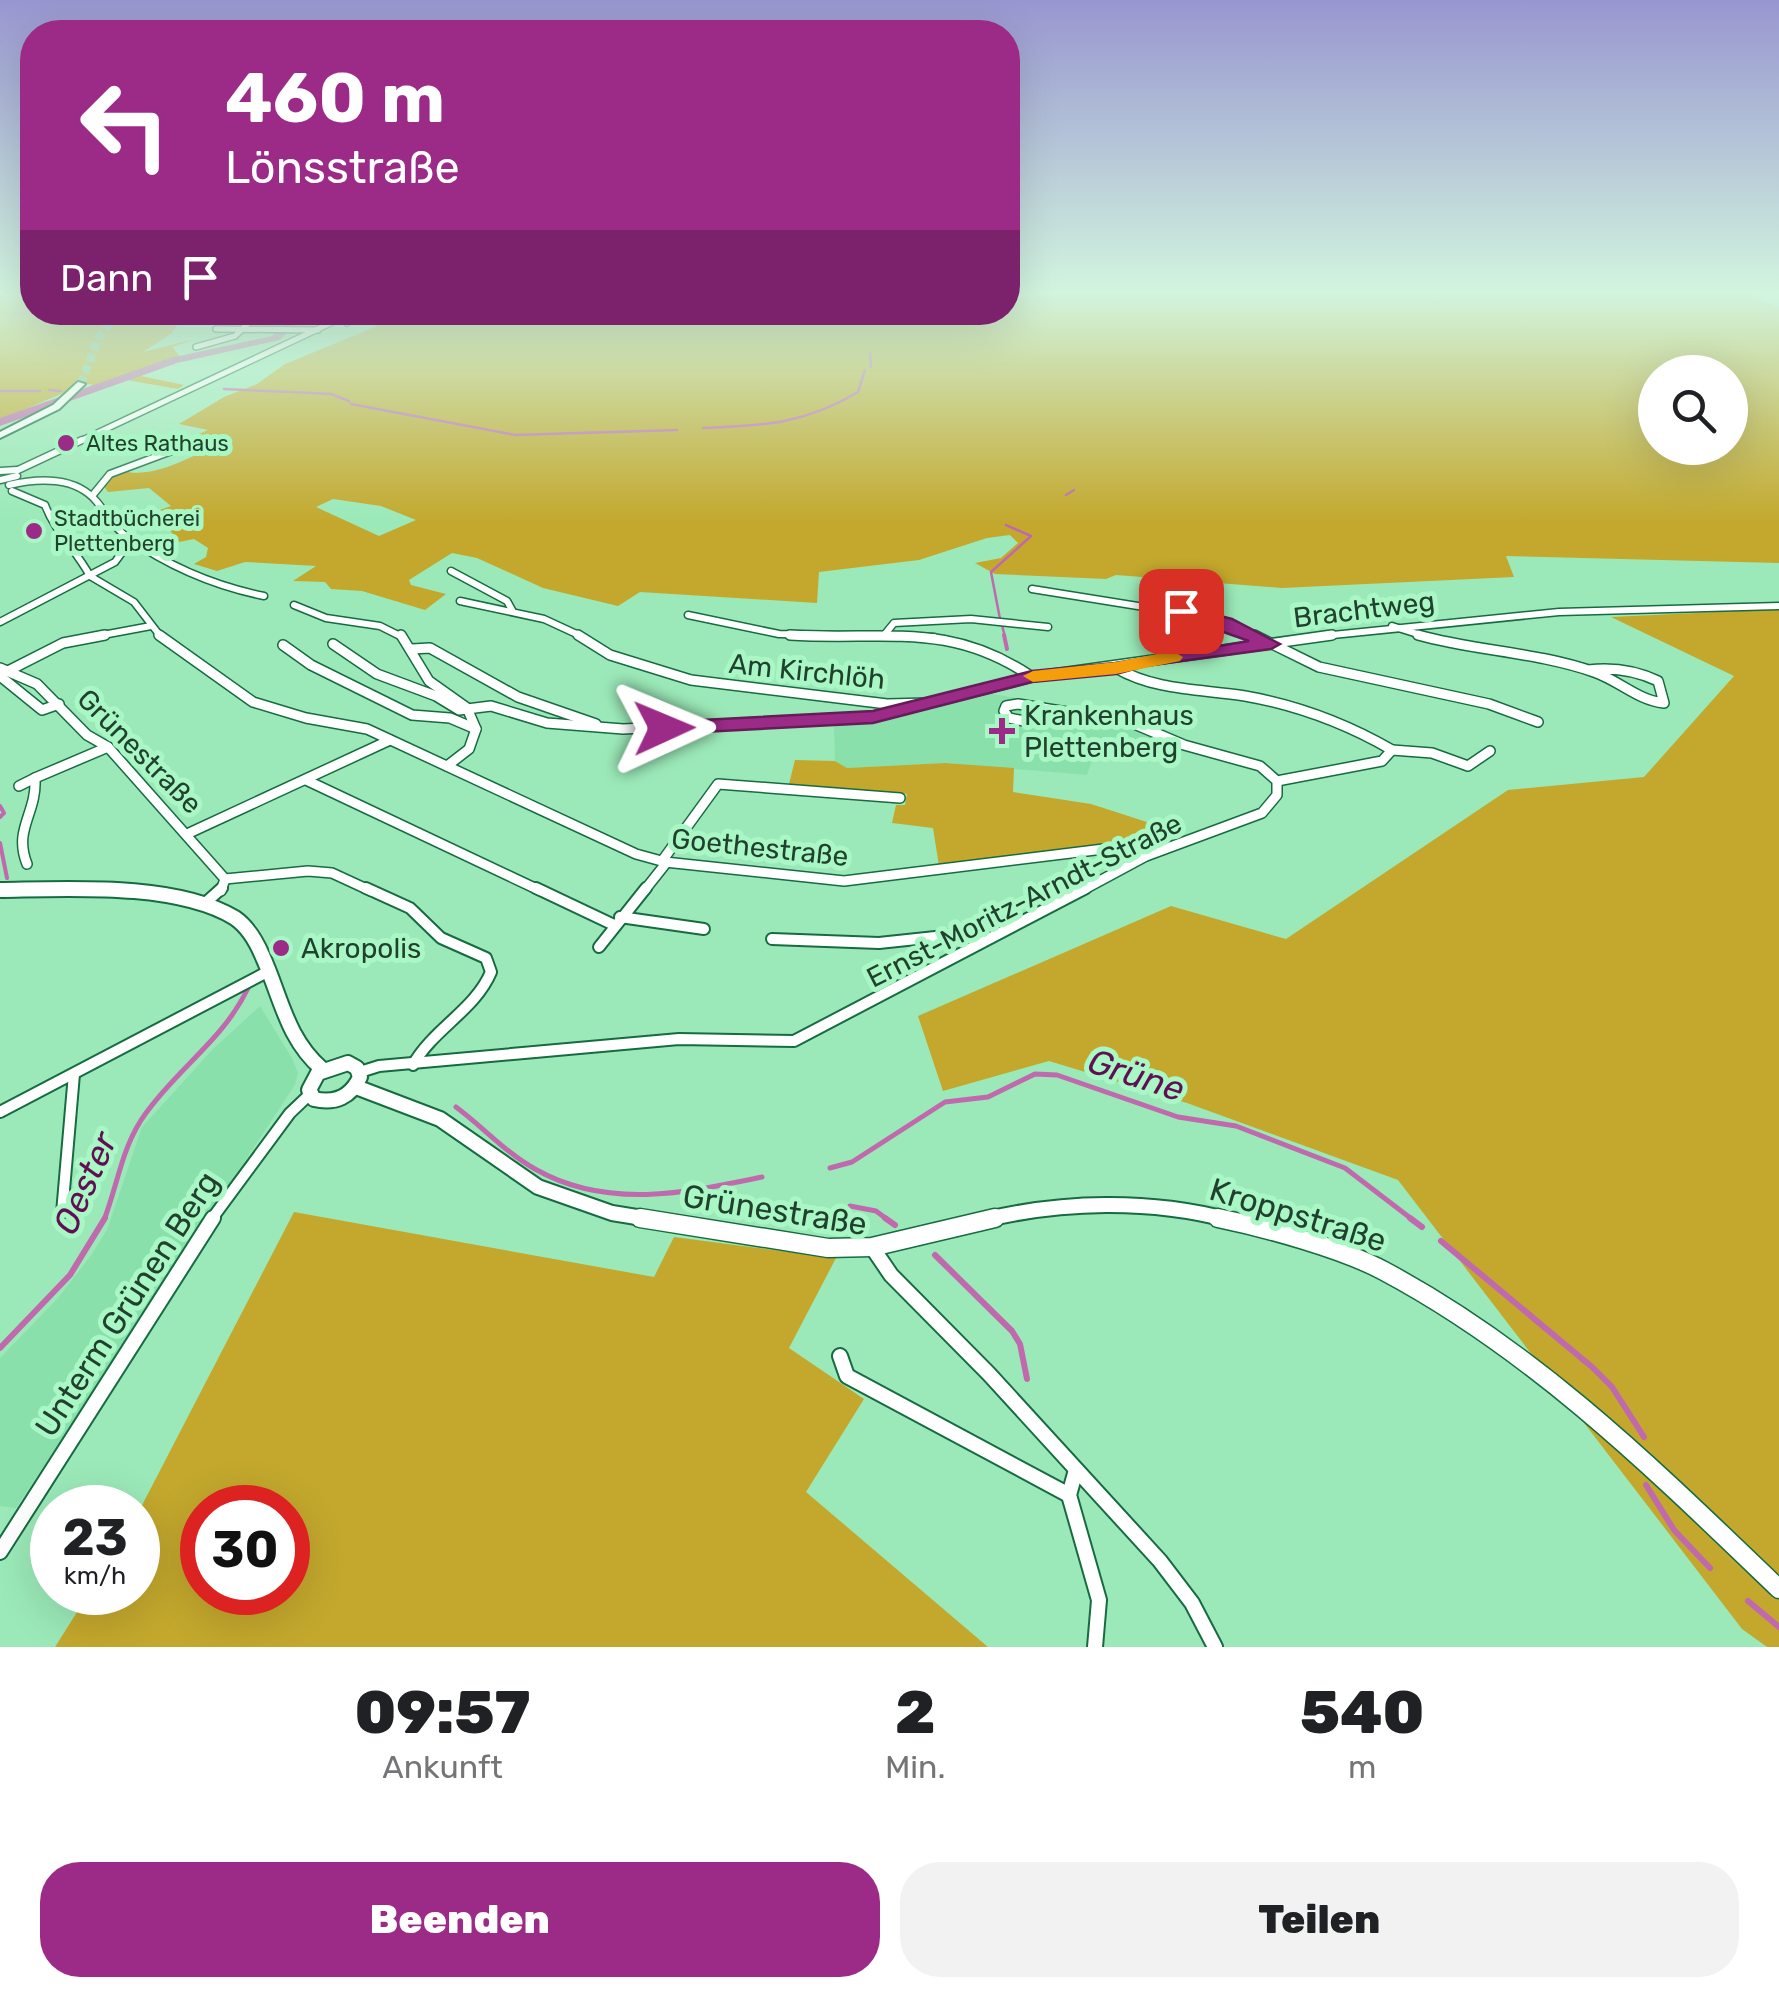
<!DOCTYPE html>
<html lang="de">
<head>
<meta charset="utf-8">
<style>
	body { margin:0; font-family:Rubik,sans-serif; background:#f2f2f2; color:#202124; height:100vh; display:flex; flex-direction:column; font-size:38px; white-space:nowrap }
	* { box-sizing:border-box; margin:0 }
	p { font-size:32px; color:#757577 }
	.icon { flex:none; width:55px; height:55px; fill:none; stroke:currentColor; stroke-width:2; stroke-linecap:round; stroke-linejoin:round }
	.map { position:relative; height:1647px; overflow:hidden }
	.side { display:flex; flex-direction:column; background:#fff; flex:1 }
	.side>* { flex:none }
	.guide { position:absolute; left:20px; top:20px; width:1000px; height:305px; border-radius:40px; box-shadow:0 10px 40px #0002; background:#9c2b88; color:#fff; overflow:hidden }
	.tools { position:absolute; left:1638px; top:355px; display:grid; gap:20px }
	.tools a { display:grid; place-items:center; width:110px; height:110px; border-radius:50%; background:#fff; box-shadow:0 10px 40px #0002; font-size:50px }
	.speed { position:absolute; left:30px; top:1485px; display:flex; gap:20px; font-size:50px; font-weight:700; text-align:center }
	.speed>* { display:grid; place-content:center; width:130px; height:130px; border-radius:50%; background:#fff; box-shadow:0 10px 40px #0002; line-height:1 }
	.speed small { font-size:25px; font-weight:400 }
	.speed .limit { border:15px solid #d22; background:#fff; color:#111 }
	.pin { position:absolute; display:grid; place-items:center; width:85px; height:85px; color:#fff; margin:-42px; border-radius:20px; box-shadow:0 5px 15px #0006 }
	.me { position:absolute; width:110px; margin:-55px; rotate:89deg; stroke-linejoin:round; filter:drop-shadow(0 0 8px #0008) }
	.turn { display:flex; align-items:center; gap:35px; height:210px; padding:0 40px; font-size:45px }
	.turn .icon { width:130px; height:130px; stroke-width:2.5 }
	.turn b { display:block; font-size:70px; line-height:85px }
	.then { display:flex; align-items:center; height:95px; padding:0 40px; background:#0003; gap:20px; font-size:38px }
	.eta { display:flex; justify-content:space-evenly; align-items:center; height:170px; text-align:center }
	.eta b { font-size:60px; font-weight:800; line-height:70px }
	.button { display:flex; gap:20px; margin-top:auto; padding:20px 40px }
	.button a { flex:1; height:115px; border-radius:40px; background:#9c2b88; color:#fff; font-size:40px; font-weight:800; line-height:115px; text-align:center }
	.button a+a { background:#f2f2f2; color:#202124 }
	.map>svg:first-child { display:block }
	.built { fill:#89e0aa }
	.green { fill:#c3a82d; fill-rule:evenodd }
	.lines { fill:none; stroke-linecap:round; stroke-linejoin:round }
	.stream-far3 { stroke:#c06aad; stroke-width:2.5 }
	.stream-far2 { stroke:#c06aad; stroke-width:4 }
	.stream-far1 { stroke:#c06aad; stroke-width:5 }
	.stream { stroke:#c06aad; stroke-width:6 }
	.river { fill:#c06aad; fill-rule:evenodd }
	.secondary-tunnel { stroke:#82c79c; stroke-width:8; stroke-dasharray:8 4; stroke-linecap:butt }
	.minor-far4-casing { stroke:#166b40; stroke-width:8 }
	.minor-far3-casing { stroke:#166b40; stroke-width:9 }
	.minor-far2-casing { stroke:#166b40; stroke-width:12 }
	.minor-far1-casing { stroke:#166b40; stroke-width:14 }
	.minor-casing { stroke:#166b40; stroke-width:18 }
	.tertiary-far2-casing { stroke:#166b40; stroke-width:14 }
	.tertiary-far1-casing { stroke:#166b40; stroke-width:18 }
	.tertiary-casing { stroke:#166b40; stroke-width:21 }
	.secondary-casing { stroke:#166b40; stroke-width:4 }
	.minor-far4 { stroke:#fff; stroke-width:5 }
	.minor-far3 { stroke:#fff; stroke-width:6 }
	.minor-far2 { stroke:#fff; stroke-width:9 }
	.minor-far1 { stroke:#fff; stroke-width:10 }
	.minor { stroke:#fff; stroke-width:14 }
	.tertiary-far2 { stroke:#fff; stroke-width:10 }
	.tertiary-far1 { stroke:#fff; stroke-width:14 }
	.tertiary { stroke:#fff; stroke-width:18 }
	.secondary { fill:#fff; fill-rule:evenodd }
	.route { fill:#9c2b88; stroke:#651c58; stroke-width:2.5 }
	.slow { fill:#f59e0b }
	.poi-dot { fill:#9c2b88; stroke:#a8f7c4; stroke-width:4 }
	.labels { text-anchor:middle; stroke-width:10; stroke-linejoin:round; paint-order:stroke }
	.far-poi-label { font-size:22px; fill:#20412d; stroke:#a8f7c4; text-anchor:start }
	.street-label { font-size:28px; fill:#20412d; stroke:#a8f7c4 }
	.poi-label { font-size:28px; fill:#20412d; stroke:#a8f7c4; text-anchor:start }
	.near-street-label { font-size:32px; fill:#20412d; stroke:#a8f7c4 }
	.near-water-label { font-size:35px; font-style:italic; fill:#5f0f52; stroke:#a8f7c4 }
</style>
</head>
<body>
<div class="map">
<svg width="1779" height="1647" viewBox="0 0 1779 1647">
	<rect width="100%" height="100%" fill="#9be9b8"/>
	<!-- built -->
	<g class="built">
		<polygon points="986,693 1129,716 1184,738 1127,746 1091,763 1087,775 945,763 847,768 835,761 834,725 917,713"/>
		<polygon points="260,1006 292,1058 298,1073 295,1085 16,1508 0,1506 0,1358 58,1298 92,1254 107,1230 142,1127 213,1049"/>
	</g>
	<!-- green -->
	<g class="green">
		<polygon points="0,292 32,292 32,312 185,313 172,333 143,352 195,339 172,347 183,360 141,376 184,385 178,389 127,380 88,393 92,384 73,385 68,391 0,420"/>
		<path d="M1008,292H1745L1779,308V563L1506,556L1514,577L1282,588L1116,575L1106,579L995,574L975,563L1001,558L1018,543L1010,535L987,538L919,560L819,572L817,603L640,592L618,606L543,588L477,558L452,553L409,580L411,585L446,594L425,610L362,591L331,589L325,582L293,581L316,566L245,562L217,571L194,564L206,557L208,548L194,539L179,542L166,525L150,529L138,518L171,506L149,488L108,492L102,484L123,471C151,479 190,458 216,445L199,439L173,445L208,430L179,424L224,397L257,384L285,364L375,327L397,313L1008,312ZM1655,372H1730V448H1655ZM333,499L381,506L416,520L379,536L316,507Z"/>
		<polygon points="1779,609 1779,1647 1767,1647 1742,1629 1398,1180 1187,1103 1049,1061 943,1091 918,1016 1171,906 1286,939 1508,790 1644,777 1734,676 1611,617"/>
		<polygon points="795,760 835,761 847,768 945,763 1014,768 1013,792 1091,804 1181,833 939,866 933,828 892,823 896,805 905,805 907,794 788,788"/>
		<path d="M294,1212L654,1277L674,1237L836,1258L789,1348L864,1399L806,1492L988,1647H55L89,1593L138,1592V1513ZM202,1508H288V1592H202Z"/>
	</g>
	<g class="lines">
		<!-- stream-far3 -->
		<g class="stream-far3">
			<polyline points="1436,297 1462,292"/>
			<polyline points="1430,298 1437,303 1432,304"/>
			<polyline points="11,314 32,312"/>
			<polyline points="870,353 871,367"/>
			<polyline points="224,389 289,392"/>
			<polyline points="49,390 61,391"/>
			<polyline points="0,391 40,391"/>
			<polyline points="292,392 331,394 349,401"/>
			<polyline points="351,404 515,435 677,430"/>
			<path d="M703,428C763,426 805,424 858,392L865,370"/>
			<polyline points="1066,495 1074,490"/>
			<polyline points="1000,619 991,572 1031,536 1006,525"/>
			<polyline points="1002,625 1005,637"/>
		</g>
		<!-- stream-far2 -->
		<g class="stream-far2">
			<polyline points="1004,635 1007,649"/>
			<polyline points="0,806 4,813 0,817"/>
			<polyline points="0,843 7,878"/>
		</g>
		<!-- stream-far1 -->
		<g class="stream-far1">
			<path d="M456,1107C483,1127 506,1153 535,1169C607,1210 686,1193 762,1177"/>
			<polyline points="830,1168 852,1162 945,1102 988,1097 1035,1074 1057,1075 1178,1117 1236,1126 1345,1168 1413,1220"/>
			<polyline points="850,1206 876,1211 888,1220"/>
			<path d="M104,1220C118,1184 122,1145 146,1113C178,1068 224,1039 248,988"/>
		</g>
		<!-- stream -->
		<g class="stream">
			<polyline points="885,1218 895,1225"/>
			<polyline points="1410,1218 1422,1227"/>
			<polyline points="1441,1241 1592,1367 1612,1387 1644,1437"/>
			<polyline points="935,1255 1012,1331 1020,1344 1027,1379"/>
			<polyline points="0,1348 70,1275 105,1218"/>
			<polyline points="1646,1485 1674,1530 1710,1568"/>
			<polyline points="1748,1601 1779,1627"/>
		</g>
		<!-- river -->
		<polygon class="river" points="296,312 307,312 280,340 177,363 0,426 0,418 170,358 272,336"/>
		<!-- secondary-tunnel -->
		<polyline class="secondary-tunnel" points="81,384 98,338 118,312"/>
		<defs>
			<g id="minor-far4">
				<polyline points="347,323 367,312"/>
				<polyline points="216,329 318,330"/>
				<polyline points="196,347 235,336 260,312"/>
				<polyline points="76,443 354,312"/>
			</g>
			<g id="minor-far3">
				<polyline points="18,470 82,440"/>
				<polyline points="0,471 17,470"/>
				<polyline points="0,480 17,476"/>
				<path d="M9,485C38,478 76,476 97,502C107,514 114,528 127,537C168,566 215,586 264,596"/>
				<path d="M12,491L45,505C55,532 76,550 90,576"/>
				<polyline points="92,496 110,474 185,446"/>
				<polyline points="451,571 507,601 512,610"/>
				<polyline points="90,576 134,602 161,637"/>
				<polyline points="1032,589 1200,616 1259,637"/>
				<polyline points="460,601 544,619 583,637"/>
				<polyline points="294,605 326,618 380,626 402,637"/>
				<polyline points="688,615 779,634 934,637"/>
				<polyline points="0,622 115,562 126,547 121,540 125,536"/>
				<polyline points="1392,626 1427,637"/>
				<polyline points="885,634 894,623 971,619 1048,627"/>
				<polyline points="92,637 151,626"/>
				<polyline points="1313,637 1559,612 1779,606"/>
			</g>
			<g id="minor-far2">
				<polyline points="159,635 253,702 306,718 367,729 636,854 665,862 844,881 1128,846 1146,856"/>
				<polyline points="401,635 429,681 467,708 476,729 469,749 447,766"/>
				<polyline points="578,635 610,655 691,680 887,704 929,703"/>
				<path d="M790,635C884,641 948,620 1032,677"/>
				<polyline points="1254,635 1319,667 1489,704 1538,722"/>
				<path d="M1418,635C1475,651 1537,652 1594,672C1620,681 1637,700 1664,703L1658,681C1635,670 1613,667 1588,670"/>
				<polyline points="333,644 377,674 436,696 459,710 491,706 547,723 623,729 873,717 1032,677 1332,635"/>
				<polyline points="283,645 311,665 412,715 450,718 476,729"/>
				<polyline points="412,649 430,648 518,697 596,724"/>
				<polyline points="0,668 37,684 87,735 108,747 225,879"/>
				<path d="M1116,668C1156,691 1201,689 1245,696C1296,705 1347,724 1392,750L1382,761L1277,781"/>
				<polyline points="0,675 63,643 105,635"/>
				<polyline points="0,676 42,710 59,704"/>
				<polygon points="1018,704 1067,712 1024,721 1009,718 1004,711 1006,706"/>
				<polyline points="1067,712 1132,723 1184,745 1260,766 1277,781 1277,795 1262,813 1146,856 1081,891"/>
				<polyline points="1392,750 1432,753 1468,766 1490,751"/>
				<polyline points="306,780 541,891"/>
				<polyline points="19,786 35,778"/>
				<polyline points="187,834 390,740"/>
				<polyline points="662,861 718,784 900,798"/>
				<path d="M27,864C13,829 37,814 35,778L108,747"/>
				<polyline points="225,879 308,871 332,873 371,891"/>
				<polyline points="221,891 225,879"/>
				<polyline points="644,891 667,862"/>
			</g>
			<g id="minor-far1">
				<path d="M366,888L410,908L441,938L486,958L491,972C475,1010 433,1029 413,1065"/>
				<polyline points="536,888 614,925"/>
				<polyline points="203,905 222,888"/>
				<polyline points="620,917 704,929"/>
				<polyline points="772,939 879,943 954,935 969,936 978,944"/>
				<polyline points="599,947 646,888"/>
				<polyline points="360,1072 379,1066 679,1039 794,1041 1086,888"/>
				<polyline points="0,1112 269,971"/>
				<polyline points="62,1213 74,1074"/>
				<polyline points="211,1220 290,1113 310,1094"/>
			</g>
			<g id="minor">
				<polyline points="872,1247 891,1275 989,1374 1160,1561 1192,1603 1215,1647"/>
				<polyline points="840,1356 847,1376 1069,1495"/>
				<polyline points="1076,1470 1069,1495 1099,1600 1095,1647"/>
				<polyline points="0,1552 213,1218"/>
			</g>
			<polyline id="tertiary-far2" points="0,890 95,891"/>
			<g id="tertiary-far1">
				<path d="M0,890C67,889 176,882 235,918C248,927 256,941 262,955C281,996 286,1038 322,1069"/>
				<path d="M348,1063L357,1068L360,1077C351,1097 335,1104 314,1099L309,1090L318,1073Z"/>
				<polyline points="356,1087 440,1119 538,1187 612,1213 655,1220"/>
				<path d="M984,1220C1062,1201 1150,1199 1229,1220"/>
			</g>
			<g id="tertiary">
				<polyline points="640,1218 828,1248 872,1247 995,1218"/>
				<path d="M1218,1218C1266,1228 1341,1248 1384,1271C1536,1352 1656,1471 1779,1589"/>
			</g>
			<polygon id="secondary" points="78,382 85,384 59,409 0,438 0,432 53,405"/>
		</defs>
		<!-- minor-far4 casing -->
		<use href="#minor-far4" class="minor-far4-casing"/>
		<!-- minor-far3 casing -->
		<use href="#minor-far3" class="minor-far3-casing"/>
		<!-- minor-far2 casing -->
		<use href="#minor-far2" class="minor-far2-casing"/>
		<!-- minor-far1 casing -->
		<use href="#minor-far1" class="minor-far1-casing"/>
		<!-- minor casing -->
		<use href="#minor" class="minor-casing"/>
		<!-- tertiary-far2 casing -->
		<use href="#tertiary-far2" class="tertiary-far2-casing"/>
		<!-- tertiary-far1 casing -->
		<use href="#tertiary-far1" class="tertiary-far1-casing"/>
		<!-- tertiary casing -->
		<use href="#tertiary" class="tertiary-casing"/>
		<!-- secondary casing -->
		<use href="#secondary" class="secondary-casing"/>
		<!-- minor-far4 -->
		<use href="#minor-far4" class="minor-far4"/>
		<!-- minor-far3 -->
		<use href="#minor-far3" class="minor-far3"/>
		<!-- minor-far2 -->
		<use href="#minor-far2" class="minor-far2"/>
		<!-- minor-far1 -->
		<use href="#minor-far1" class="minor-far1"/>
		<!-- minor -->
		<use href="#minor" class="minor"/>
		<!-- tertiary-far2 -->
		<use href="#tertiary-far2" class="tertiary-far2"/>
		<!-- tertiary-far1 -->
		<use href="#tertiary-far1" class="tertiary-far1"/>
		<!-- tertiary -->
		<use href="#tertiary" class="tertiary"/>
		<!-- secondary -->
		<use href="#secondary" class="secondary"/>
	</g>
	<!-- sky -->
	<linearGradient id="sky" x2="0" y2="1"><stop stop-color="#9896d0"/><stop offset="0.56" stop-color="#d2f5df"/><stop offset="1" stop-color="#d2f5df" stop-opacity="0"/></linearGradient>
	<rect width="1779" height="522" fill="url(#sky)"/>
	<!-- route -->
	<polygon class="route" points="1181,606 1232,619 1280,644 1271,649 1145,666 1116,674 1032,682 873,723 664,734 653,728 664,722 873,711 1032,671 1115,663 1249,641 1175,615 1172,611"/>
	<!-- slow -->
	<polygon class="slow" points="1173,651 1183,657 1180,661 1116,674 1033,682 1023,676 1033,671 1116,662"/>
	<!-- markers -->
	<g class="poi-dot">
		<circle cx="66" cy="443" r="10"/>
		<circle cx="34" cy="531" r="10"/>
		<path d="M997 716h10v10h10v10h-10v10h-10v-10h-10v-10h10z"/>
		<circle cx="281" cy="948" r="10"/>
	</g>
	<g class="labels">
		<!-- far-poi labels -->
		<g class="far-poi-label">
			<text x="86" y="451">Altes Rathaus</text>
			<text x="54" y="526">Stadtbücherei<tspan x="54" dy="25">Plettenberg</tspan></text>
		</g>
		<!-- street labels -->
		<g class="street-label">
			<text transform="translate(1364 609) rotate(-7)" y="10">Brachtweg</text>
			<text transform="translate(807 671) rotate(6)" y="10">Am Kirchlöh</text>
			<text transform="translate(140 751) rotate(45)" y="10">Grünestraße</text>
			<text transform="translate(760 847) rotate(6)" y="10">Goethestraße</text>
			<text transform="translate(1024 900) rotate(-27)" y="10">Ernst-Moritz-Arndt-Straße</text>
		</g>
		<!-- poi labels -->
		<g class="poi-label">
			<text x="1024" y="725">Krankenhaus<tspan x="1024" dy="32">Plettenberg</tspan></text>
			<text x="301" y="958">Akropolis</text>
		</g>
		<!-- near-street labels -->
		<g class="near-street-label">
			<text transform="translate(775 1210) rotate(9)" y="11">Grünestraße</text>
			<text transform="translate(1298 1215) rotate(17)" y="11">Kroppstraße</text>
			<text transform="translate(127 1304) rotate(-57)" y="11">Unterm Grünen Berg</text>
		</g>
		<!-- near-water labels -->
		<g class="near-water-label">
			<text transform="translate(1136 1075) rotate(18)" y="12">Grüne</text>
			<text transform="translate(85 1183) rotate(-66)" y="12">Oester</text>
		</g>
	</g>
</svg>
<div class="tools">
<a><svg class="icon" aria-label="search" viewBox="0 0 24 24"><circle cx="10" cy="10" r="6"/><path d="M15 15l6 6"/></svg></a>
</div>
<div class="speed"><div>23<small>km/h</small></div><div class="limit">30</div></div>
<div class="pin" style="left:1181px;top:611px;background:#d93025"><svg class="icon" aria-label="arrive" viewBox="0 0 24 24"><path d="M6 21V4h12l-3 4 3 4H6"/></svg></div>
<svg class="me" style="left:664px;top:728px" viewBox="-20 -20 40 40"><path d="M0-17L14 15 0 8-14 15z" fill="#9c2b88" stroke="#fff" stroke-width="4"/></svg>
<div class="guide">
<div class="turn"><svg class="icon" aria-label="left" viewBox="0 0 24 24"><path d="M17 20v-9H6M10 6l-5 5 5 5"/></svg><div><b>460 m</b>Lönsstraße</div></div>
<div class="then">Dann<svg class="icon" aria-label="arrive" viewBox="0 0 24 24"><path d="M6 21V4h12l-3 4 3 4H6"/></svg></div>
</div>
</div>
<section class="side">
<div class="eta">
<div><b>09:57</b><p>Ankunft</p></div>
<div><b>2</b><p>Min.</p></div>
<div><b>540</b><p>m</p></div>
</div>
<div class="button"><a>Beenden</a><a>Teilen</a></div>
</section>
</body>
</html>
